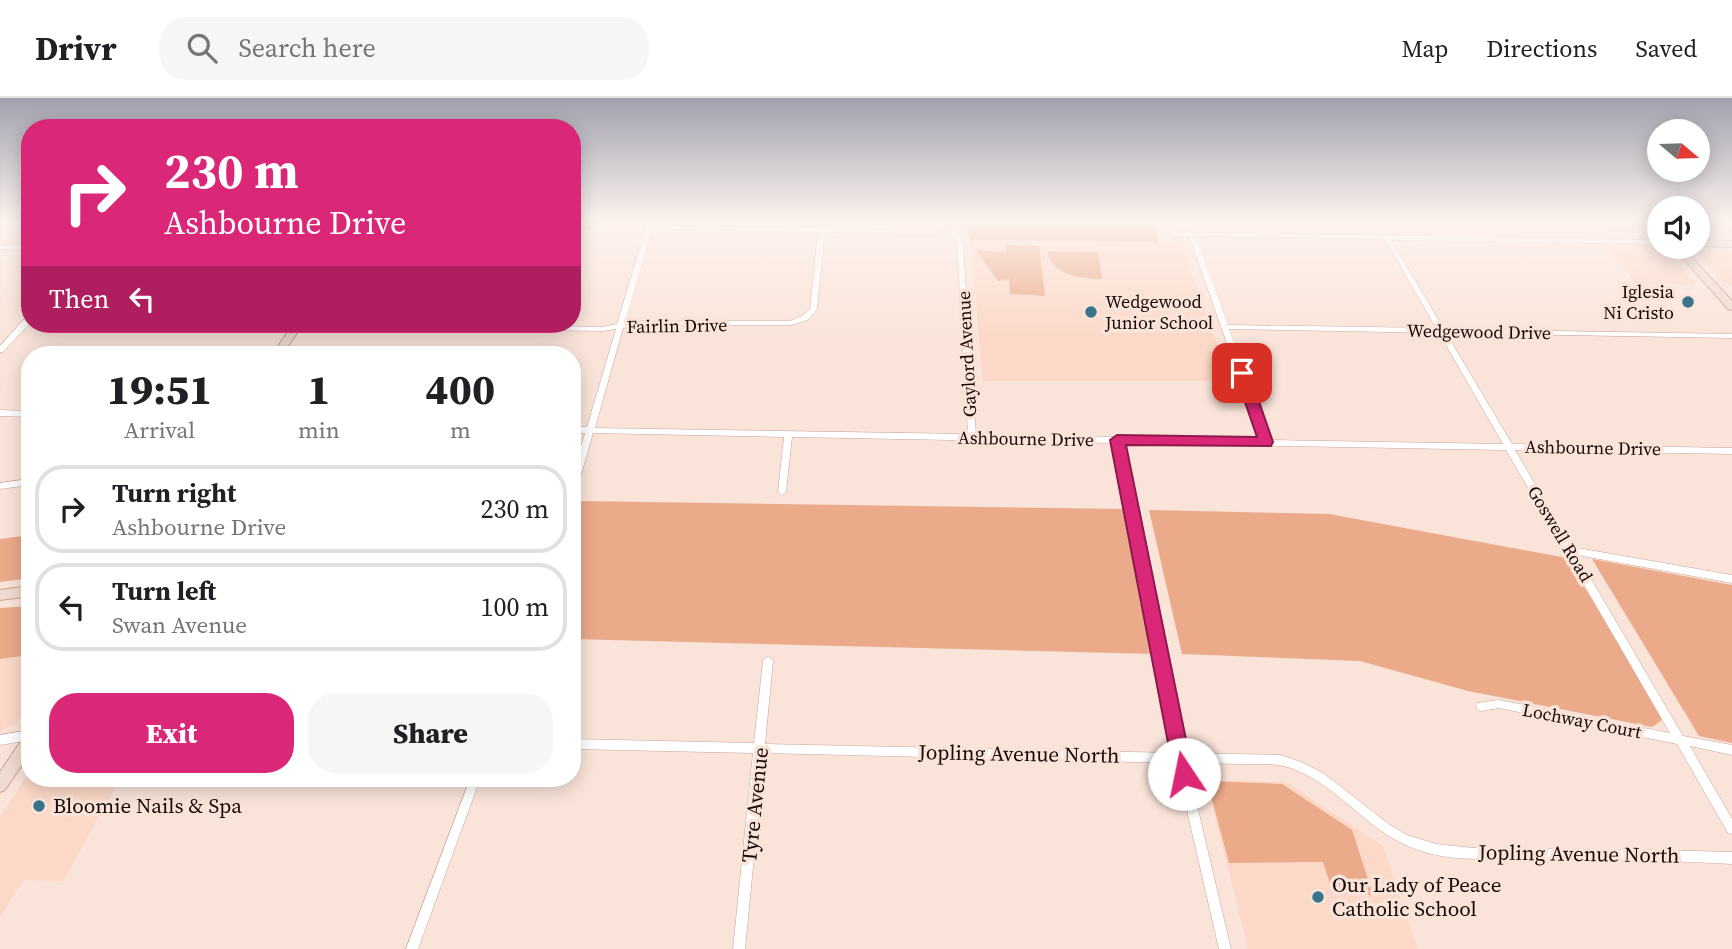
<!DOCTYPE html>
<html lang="en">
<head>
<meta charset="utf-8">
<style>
	body { margin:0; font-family:"Source Serif 4",serif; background:#f6f6f6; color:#202124; height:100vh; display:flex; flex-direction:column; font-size:26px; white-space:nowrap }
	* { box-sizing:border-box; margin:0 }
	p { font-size:23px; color:#757577 }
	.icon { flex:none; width:38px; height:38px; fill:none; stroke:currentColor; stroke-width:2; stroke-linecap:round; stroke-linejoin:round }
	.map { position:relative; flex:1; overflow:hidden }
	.side { position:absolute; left:21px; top:248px; width:560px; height:441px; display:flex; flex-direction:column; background:#fff; border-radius:28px; box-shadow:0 4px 18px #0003 }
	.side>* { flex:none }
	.guide { position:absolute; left:21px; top:21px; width:560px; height:214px; border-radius:28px; box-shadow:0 4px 18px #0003; background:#db2777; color:#fff; overflow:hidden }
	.needle { width:46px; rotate:109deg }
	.controls { position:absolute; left:1647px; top:21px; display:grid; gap:14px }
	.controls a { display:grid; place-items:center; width:63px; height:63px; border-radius:50%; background:#fff; box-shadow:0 4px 18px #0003; font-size:35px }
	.pin { position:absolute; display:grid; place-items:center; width:60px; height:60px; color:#fff; margin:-30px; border-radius:14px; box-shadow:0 4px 10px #0006 }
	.me { position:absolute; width:77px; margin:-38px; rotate:349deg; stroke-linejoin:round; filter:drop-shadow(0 0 5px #0008) }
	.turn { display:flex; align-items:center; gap:24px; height:147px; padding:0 28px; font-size:32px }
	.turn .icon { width:91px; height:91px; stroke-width:2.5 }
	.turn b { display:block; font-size:49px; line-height:60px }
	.then { display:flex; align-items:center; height:66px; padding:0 28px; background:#0003; gap:14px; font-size:26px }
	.eta { display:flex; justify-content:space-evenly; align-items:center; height:119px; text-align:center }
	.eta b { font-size:42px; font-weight:800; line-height:49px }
	.action { display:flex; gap:14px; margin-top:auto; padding:14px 28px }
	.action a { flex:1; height:80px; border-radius:28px; background:#db2777; color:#fff; font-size:28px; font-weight:800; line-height:80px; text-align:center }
	.action a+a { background:#f6f6f6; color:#202124 }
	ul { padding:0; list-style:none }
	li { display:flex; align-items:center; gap:21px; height:88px; margin:0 14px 10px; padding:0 14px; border:4px solid #e0e0e0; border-radius:28px }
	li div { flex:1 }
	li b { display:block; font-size:26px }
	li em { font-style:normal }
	header { display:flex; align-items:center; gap:42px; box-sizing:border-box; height:98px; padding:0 35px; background:#fff; border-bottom:2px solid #e0e0e0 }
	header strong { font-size:33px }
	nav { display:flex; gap:38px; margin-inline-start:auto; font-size:24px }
	.search { width:490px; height:63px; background:#f6f6f6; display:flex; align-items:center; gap:18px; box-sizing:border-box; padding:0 24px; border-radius:28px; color:#757577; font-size:26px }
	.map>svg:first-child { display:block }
	.built { fill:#fbd8c7 }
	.green { fill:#ebaa8a }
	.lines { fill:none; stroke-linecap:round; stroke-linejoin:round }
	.street-casing { stroke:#c6a493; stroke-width:1 }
	.secondary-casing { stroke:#c6a493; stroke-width:2 }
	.street { fill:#fff; fill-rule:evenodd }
	.secondary { fill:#f0dbd0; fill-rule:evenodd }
	.route { fill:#db2777; stroke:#8e194d; stroke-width:2 }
	.poi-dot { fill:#39748c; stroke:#fae4da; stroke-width:2.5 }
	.labels { text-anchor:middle; stroke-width:7; stroke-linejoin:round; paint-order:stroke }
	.poi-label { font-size:18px; fill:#160b06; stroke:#fae4da; text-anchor:end }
	.street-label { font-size:18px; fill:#160b06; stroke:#fae4da }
	.near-street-label { font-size:21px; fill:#160b06; stroke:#fae4da }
	.near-poi-label { font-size:21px; fill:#160b06; stroke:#fae4da; text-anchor:start }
</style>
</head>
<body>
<header>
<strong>Drivr</strong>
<div class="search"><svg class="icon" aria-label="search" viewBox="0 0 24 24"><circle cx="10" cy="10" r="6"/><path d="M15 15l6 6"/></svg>Search here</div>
<nav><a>Map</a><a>Directions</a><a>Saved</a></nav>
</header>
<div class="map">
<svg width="1732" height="851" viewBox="0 0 1732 851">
	<rect width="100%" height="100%" fill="#fae4da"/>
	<!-- built -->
	<g class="built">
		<polygon points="1599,122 1639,122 1651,135 1611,135"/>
		<polygon points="1698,122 1725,122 1732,129 1732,140 1698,139"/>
		<polygon points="970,142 1181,144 1230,283 983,283"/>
		<polygon points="1607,149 1665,150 1696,187 1636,186"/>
		<polygon points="1699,152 1732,152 1732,187 1726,186 1697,156"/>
		<polygon points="30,557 30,605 16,626 0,633 0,561"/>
		<polygon points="30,673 30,681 120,681 63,783 23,782 0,819 0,719"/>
		<polygon points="1206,682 1286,684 1383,748 1418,851 1248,851"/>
	</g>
	<!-- green -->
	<g class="green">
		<polygon points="959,122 1152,122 1159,144 970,142 968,133 959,128"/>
		<polygon points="1006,147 1039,148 1045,198 1010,196 1009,181 998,183 976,152 1006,154"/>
		<path d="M1047,153L1098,154L1102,181C1081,181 1052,177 1047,153Z"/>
		<polygon points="577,403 1126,411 1156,556 572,541 572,418"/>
		<polygon points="1149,412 1329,416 1567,460 1662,619 1661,623 1652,629 1468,593 1360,563 1182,556"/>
		<polygon points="30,437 30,480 0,484 0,441"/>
		<polygon points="1592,461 1732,487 1732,645 1699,638"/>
		<polygon points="30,508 30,557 0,561 0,510"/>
		<polygon points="1207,683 1282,686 1352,732 1373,797 1333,795 1323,764 1229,765"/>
	</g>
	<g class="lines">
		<defs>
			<g id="street">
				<path d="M649,122H653V127L819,130L822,129L825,130L954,134L961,139L963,148L976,336L1261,342L1189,138H1178L1165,133L1160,122H1166L1170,131L1179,134L1659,142V146L1391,142L1444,231L1732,236V240L1446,235L1512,346L1732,350V356L1515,352L1572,449L1732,477V485L1577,457L1683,638L1732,647V657L1690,648L1732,721V736L1728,735L1677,646L1499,610L1481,613L1477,611L1476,608L1477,605L1499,602L1670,635L1506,352L1122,345L1185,655L1281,657L1301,664L1323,675L1390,727L1407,737L1436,746L1474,750L1654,752L1732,754V766C1664,762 1597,762 1529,761C1495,760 1461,764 1428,755C1372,741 1347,694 1298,673C1282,665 1264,666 1246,666C1226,666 1207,665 1187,665L1231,851H1219L1176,665L764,655L745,851H733L753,655L572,651V641L754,645L763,563L765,560L768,559L771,560L773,563L765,646L1174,655L1113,345L792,339L786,394L782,397L778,394L784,339L593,335L576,394L572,397V379L585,335H572V329H587L616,231L602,233L459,231L455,229L457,226L602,229L617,226L646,130L572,129V125L647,127ZM652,131L818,134L810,211L802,218L790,223H640L625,225ZM825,134L951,137L955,140L957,148L968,336L595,330L623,230L640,227H791L808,222L817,211ZM1196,138L1385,141L1436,230L1228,227ZM1229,231L1439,235L1503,346L1269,342Z"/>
				<polygon points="0,147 30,148 30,152 0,151"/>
				<polygon points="27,218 30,218 30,225 3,254 0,254 0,248"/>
				<polygon points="0,312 30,313 30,319 0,318"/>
				<polygon points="30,381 30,387 0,391 0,385"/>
				<polygon points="30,632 30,642 0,647 0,637"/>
				<polygon points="470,681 480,681 418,851 406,851"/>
			</g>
			<g id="secondary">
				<polygon points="1650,122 1659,122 1659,131 1656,130"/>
				<polygon points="1698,142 1732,143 1732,149 1698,148"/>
				<polygon points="1673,149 1682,149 1732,203 1732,212 1728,211"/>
				<polygon points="293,226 303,226 282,257 272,257"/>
				<polygon points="30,488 30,498 0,502 0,492"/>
				<polygon points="30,635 30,655 5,692 0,694 0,674 25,637"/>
			</g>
		</defs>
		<!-- street casing -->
		<use href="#street" class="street-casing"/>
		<!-- secondary casing -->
		<use href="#secondary" class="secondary-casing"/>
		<!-- street -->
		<use href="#street" class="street"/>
		<!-- secondary -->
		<use href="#secondary" class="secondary"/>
	</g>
	<!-- sky -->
	<linearGradient id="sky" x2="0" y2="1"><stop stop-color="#a1a0ae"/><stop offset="0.51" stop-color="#fdf3ee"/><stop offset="1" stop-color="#fdf3ee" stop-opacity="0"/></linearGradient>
	<rect width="1732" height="241" fill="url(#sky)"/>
	<!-- route -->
	<polygon class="route" points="1242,271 1249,275 1273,344 1271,348 1126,347 1193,676 1191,682 1184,685 1177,682 1174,676 1110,342 1117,337 1257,339 1235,275"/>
	<!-- markers -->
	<g class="poi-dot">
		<circle cx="1688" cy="204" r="7"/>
		<circle cx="1091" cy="214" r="7"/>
		<circle cx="39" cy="708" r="7"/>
		<circle cx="1318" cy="799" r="7"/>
	</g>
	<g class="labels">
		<!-- poi labels -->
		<g class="poi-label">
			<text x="1674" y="200">Iglesia<tspan x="1674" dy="21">Ni Cristo</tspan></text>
			<text x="1105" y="210" text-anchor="start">Wedgewood<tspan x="1105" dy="21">Junior School</tspan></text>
		</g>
		<!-- street labels -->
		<g class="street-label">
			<text transform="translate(677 228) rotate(-1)" y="6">Fairlin Drive</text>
			<text transform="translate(1479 234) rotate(1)" y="6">Wedgewood Drive</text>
			<text transform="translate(967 256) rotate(-93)" y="6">Gaylord Avenue</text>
			<text transform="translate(1026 341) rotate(1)" y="6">Ashbourne Drive</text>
			<text transform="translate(1593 350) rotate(1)" y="6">Ashbourne Drive</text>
			<text transform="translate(1560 436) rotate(59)" y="6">Goswell Road</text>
			<text transform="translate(1582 623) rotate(11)" y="6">Lochway Court</text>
		</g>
		<!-- near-street labels -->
		<g class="near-street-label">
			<text transform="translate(1019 656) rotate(1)" y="7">Jopling Avenue North</text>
			<text transform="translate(755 707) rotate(-84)" y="7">Tyre Avenue</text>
			<text transform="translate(1579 756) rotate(1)" y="7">Jopling Avenue North</text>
		</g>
		<!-- near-poi labels -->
		<g class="near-poi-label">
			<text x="53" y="715">Bloomie Nails &amp; Spa</text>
			<text x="1332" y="794">Our Lady of Peace<tspan x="1332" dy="24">Catholic School</tspan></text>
		</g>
	</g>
</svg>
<div class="controls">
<a><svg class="needle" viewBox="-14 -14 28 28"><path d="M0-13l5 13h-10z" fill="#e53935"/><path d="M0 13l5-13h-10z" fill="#757577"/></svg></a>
<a><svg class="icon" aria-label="sound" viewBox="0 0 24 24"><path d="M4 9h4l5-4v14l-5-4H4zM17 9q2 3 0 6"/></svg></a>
</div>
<div class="pin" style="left:1242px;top:275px;background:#d93025"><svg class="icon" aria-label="arrive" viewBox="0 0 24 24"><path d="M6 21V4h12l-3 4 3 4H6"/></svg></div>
<svg class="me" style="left:1184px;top:676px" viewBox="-20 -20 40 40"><circle r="19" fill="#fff"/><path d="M0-13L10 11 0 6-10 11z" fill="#db2777"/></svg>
<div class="guide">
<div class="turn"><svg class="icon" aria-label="right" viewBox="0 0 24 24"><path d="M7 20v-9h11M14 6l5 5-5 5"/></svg><div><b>230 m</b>Ashbourne Drive</div></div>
<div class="then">Then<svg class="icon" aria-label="left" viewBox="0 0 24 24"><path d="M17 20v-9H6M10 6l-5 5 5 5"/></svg></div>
</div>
<section class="side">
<div class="eta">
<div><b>19:51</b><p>Arrival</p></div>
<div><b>1</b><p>min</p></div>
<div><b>400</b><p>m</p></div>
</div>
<ul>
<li><svg class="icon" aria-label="right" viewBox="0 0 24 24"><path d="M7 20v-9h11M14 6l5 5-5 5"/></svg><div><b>Turn right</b><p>Ashbourne Drive</p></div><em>230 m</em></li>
<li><svg class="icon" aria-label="left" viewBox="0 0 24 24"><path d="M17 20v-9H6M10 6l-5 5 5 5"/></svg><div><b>Turn left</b><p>Swan Avenue</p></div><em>100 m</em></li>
</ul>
<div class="action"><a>Exit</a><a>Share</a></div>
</section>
</div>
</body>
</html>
